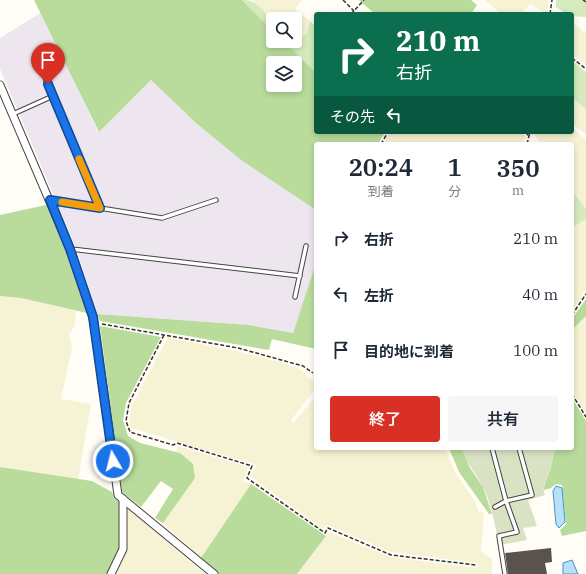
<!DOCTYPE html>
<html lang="ja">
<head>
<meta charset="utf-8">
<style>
	body { margin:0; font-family:"IBM Plex Serif","Noto Sans JP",serif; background:#f6f6f7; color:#1f2937; height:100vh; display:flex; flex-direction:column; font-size:15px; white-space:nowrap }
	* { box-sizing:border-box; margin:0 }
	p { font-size:13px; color:#747a83 }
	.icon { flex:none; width:22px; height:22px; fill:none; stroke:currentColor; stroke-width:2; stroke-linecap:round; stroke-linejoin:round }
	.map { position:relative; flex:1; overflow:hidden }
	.panel { position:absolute; left:314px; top:142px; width:260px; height:308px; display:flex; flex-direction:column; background:#fff; border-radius:4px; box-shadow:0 2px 6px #0003 }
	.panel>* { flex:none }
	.hud { position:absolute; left:314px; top:12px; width:260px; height:122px; border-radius:4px; box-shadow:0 2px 6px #0003; background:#0b6e4f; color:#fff; overflow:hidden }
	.fabs { position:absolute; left:266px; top:12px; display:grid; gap:8px }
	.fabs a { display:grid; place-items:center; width:36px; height:36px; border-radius:4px; background:#fff; box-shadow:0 2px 6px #0003; font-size:20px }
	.pin { position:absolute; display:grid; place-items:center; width:34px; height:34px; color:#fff; margin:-41px -17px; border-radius:50% 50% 50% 0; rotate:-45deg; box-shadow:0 0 4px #0007 }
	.pin .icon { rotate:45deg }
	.me { position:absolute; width:44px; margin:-22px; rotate:352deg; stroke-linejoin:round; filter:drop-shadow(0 0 3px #0008) }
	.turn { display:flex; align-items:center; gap:14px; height:84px; padding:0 16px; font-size:18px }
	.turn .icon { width:52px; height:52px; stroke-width:2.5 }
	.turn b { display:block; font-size:28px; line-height:34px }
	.then { display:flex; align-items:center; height:38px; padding:0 16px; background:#0003; gap:8px; font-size:15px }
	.eta { display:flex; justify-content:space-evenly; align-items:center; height:68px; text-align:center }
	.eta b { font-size:24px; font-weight:600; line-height:28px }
	.button { display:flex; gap:8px; margin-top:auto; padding:8px 16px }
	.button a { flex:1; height:46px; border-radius:4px; background:#d93025; color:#fff; font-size:16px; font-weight:600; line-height:46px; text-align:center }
	.button a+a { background:#f6f6f7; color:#1f2937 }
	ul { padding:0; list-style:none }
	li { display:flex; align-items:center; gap:12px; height:56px; padding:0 16px }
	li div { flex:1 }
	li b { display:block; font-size:15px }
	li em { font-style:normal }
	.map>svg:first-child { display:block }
	.industrial { fill:#eee6ef }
	.farmland { fill:#f6f3d4 }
	.green { fill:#d5ebbd }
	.forest { fill:#b9dc9c; fill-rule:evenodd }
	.cemetery { fill:#d9e3c4 }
	.water { fill:#b9e0f7; stroke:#3f96cf }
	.building { fill:#5a524d }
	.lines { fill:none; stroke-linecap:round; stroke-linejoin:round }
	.service-casing { stroke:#444; stroke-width:5.5 }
	.minor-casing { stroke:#444; stroke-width:9 }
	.path { stroke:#333; stroke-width:1.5; stroke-dasharray:4 2; stroke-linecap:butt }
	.service { stroke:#fff; stroke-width:3.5 }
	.minor { stroke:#fff; stroke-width:7 }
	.route-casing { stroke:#114b97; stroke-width:10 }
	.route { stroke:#1a73e8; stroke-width:7 }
	.slow { stroke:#f59e0b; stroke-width:7 }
</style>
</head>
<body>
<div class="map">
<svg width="586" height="574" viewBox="0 0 586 574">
	<rect width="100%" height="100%" fill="#fffdf5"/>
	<!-- industrial -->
	<polygon class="industrial" points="42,12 98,132 151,80 196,123 241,160 316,210 315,267 293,333 249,325 97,314 77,250 0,69 0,38"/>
	<!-- farmland -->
	<g class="farmland">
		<polygon points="253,0 302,0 295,9 310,21 306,34 297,39 295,37 295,19 273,20"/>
		<polygon points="485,0 549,0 547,14 530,4 521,14 501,14"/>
		<polygon points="572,23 586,33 586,65 572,54"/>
		<polygon points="572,98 586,109 586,135 572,123"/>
		<polygon points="572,128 586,140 586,209 572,190 572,144 541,144 534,133 572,132"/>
		<polygon points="390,132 522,132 525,137 522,144 385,144 384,142"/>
		<polygon points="586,219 586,289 572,311 572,228"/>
		<polygon points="0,296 21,298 76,311 75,325 69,335 72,347 61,399 91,404 78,480 0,467"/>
		<polygon points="586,316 586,414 572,389 572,330"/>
		<polygon points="168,337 236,351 284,363 301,370 316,384 316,388 291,420 294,422 316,396 316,448 445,448 456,474 474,500 479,512 484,513 481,551 492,559 492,574 297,574 329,532 390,557 477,568 478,563 391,552 328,525 323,529 250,476 257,465 131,428 129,421 132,405"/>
		<polygon points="178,446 248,467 243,481 251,484 201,558 163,523 195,478 181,453 176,452"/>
		<polygon points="126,506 205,574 115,574 126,549"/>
	</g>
	<!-- green -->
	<g class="green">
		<path d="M242,0C260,0 260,10 273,20V31Z"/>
		<polygon points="556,0 582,0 586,3 586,17 572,16 572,14 567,14 556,7"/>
		<polygon points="310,21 316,27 316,73 284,41 295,41 295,37 298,39 306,34"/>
		<polygon points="572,61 586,72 586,109 572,98"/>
		<polygon points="572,190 586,209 586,219 572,228"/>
	</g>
	<!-- forest -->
	<g class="forest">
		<path d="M34,0H242L273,31V41H284L316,73V132H385L378,144H316V210L241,160L196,123L151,80L99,132ZM273,63H295V85H273Z"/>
		<polygon points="359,0 471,0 477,5 471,14 375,14"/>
		<polygon points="46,205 66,251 87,313 21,298 0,296 0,215"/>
		<polygon points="316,263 316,349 272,339 269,350 100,321 97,314 249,325 293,333"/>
		<polygon points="586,299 586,316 572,330 572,319"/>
		<polygon points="100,326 161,337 126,403 123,420 128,436 140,443 180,453 193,464 195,478 163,523 155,518 173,489 161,481 141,507 122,492"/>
		<path d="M572,398L586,421V531L562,536L560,530L566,524L562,485L556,484L551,488L544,490C544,481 550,474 551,466C553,458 552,455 557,448H572Z"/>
		<polygon points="449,448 462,448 470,468 483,487 492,514 489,514 459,472"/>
		<path d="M0,467L92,481L112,492L114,498L120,503C120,530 125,551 107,574H0Z"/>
		<polygon points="251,484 326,536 297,574 218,574 201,558"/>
	</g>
	<!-- cemetery -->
	<path class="cemetery" d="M462,448H557C551,456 554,458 551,467C549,478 541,483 545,495L528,500L537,526L523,528L527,540L499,545C495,526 492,505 483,487C476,473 466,463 462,448Z"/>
	<!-- water -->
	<g class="water">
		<polygon points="556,486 562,488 565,522 559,528 556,524 553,491"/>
		<polygon points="572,560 578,574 563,574 563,563"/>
	</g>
	<!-- building -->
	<polygon class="building" points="551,548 552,562 545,563 547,574 508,574 505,553"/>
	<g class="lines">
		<defs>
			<g id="service">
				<polyline points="38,61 100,208"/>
				<polyline points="13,114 53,96"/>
				<polyline points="50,200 162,218 216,200"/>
				<polyline points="71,249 300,276"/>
				<polyline points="295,297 306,246"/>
				<polyline points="492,448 506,501 517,532 499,536 505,574"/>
				<polyline points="495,507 506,501 532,495 519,448"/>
			</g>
			<g id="minor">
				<polyline points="0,85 70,249 93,317 118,495 214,574"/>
				<polyline points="111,574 123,549 123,499"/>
			</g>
		</defs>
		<!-- service casing -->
		<use href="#service" class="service-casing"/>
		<!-- minor casing -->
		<use href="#minor" class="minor-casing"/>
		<!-- path -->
		<g class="path">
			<polyline points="343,0 354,11"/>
			<polyline points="583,0 586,2"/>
			<polyline points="351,14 364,0"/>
			<polyline points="550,14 552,0"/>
			<polyline points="572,58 586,69"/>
			<polyline points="526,132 529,137"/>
			<polyline points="381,144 388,132"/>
			<polyline points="527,144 530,132"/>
			<polyline points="572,315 586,294"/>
			<polyline points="102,324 238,348 303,366 313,373"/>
			<polyline points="164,335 129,403 126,421 130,432 173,445 177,443 252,466 247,478 325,533 328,528 391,555 476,565"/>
			<polyline points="572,394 586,417"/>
		</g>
		<!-- service -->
		<use href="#service" class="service"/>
		<!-- minor -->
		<use href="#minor" class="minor"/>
	</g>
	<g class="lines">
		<defs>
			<polyline id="route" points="48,84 100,208 50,200 70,249 93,317 113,461"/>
		</defs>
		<!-- route casing -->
		<use href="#route" class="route-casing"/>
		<!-- route -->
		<use href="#route" class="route"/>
		<!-- slow -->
		<polyline class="slow" points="62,202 100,208 79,159"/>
	</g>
</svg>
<div class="fabs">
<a><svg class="icon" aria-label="search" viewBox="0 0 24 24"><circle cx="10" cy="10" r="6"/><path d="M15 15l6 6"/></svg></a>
<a><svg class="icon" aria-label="layers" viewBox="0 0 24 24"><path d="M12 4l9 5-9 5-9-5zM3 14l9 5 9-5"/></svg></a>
</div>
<div class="pin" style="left:48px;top:84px;background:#d93025"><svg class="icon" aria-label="arrive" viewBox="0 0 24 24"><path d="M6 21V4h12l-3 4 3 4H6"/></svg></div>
<svg class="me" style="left:113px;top:461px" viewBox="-20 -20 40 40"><circle r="17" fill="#1a73e8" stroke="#fff" stroke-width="3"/><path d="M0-11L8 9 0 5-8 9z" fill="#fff"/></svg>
<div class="hud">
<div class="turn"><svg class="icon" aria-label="right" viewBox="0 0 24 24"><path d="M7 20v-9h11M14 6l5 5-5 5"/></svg><div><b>210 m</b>右折</div></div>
<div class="then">その先<svg class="icon" aria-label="left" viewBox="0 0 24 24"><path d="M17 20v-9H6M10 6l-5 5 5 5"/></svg></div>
</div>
<section class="panel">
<div class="eta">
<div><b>20:24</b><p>到着</p></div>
<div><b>1</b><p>分</p></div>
<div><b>350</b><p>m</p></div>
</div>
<ul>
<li><svg class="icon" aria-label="right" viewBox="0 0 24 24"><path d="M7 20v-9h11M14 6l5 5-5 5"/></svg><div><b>右折</b></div><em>210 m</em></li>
<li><svg class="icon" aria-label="left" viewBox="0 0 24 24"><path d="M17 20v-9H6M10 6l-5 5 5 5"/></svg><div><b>左折</b></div><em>40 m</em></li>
<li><svg class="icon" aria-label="arrive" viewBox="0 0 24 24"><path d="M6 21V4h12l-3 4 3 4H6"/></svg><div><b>目的地に到着</b></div><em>100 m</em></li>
</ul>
<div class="button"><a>終了</a><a>共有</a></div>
</section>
</div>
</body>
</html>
